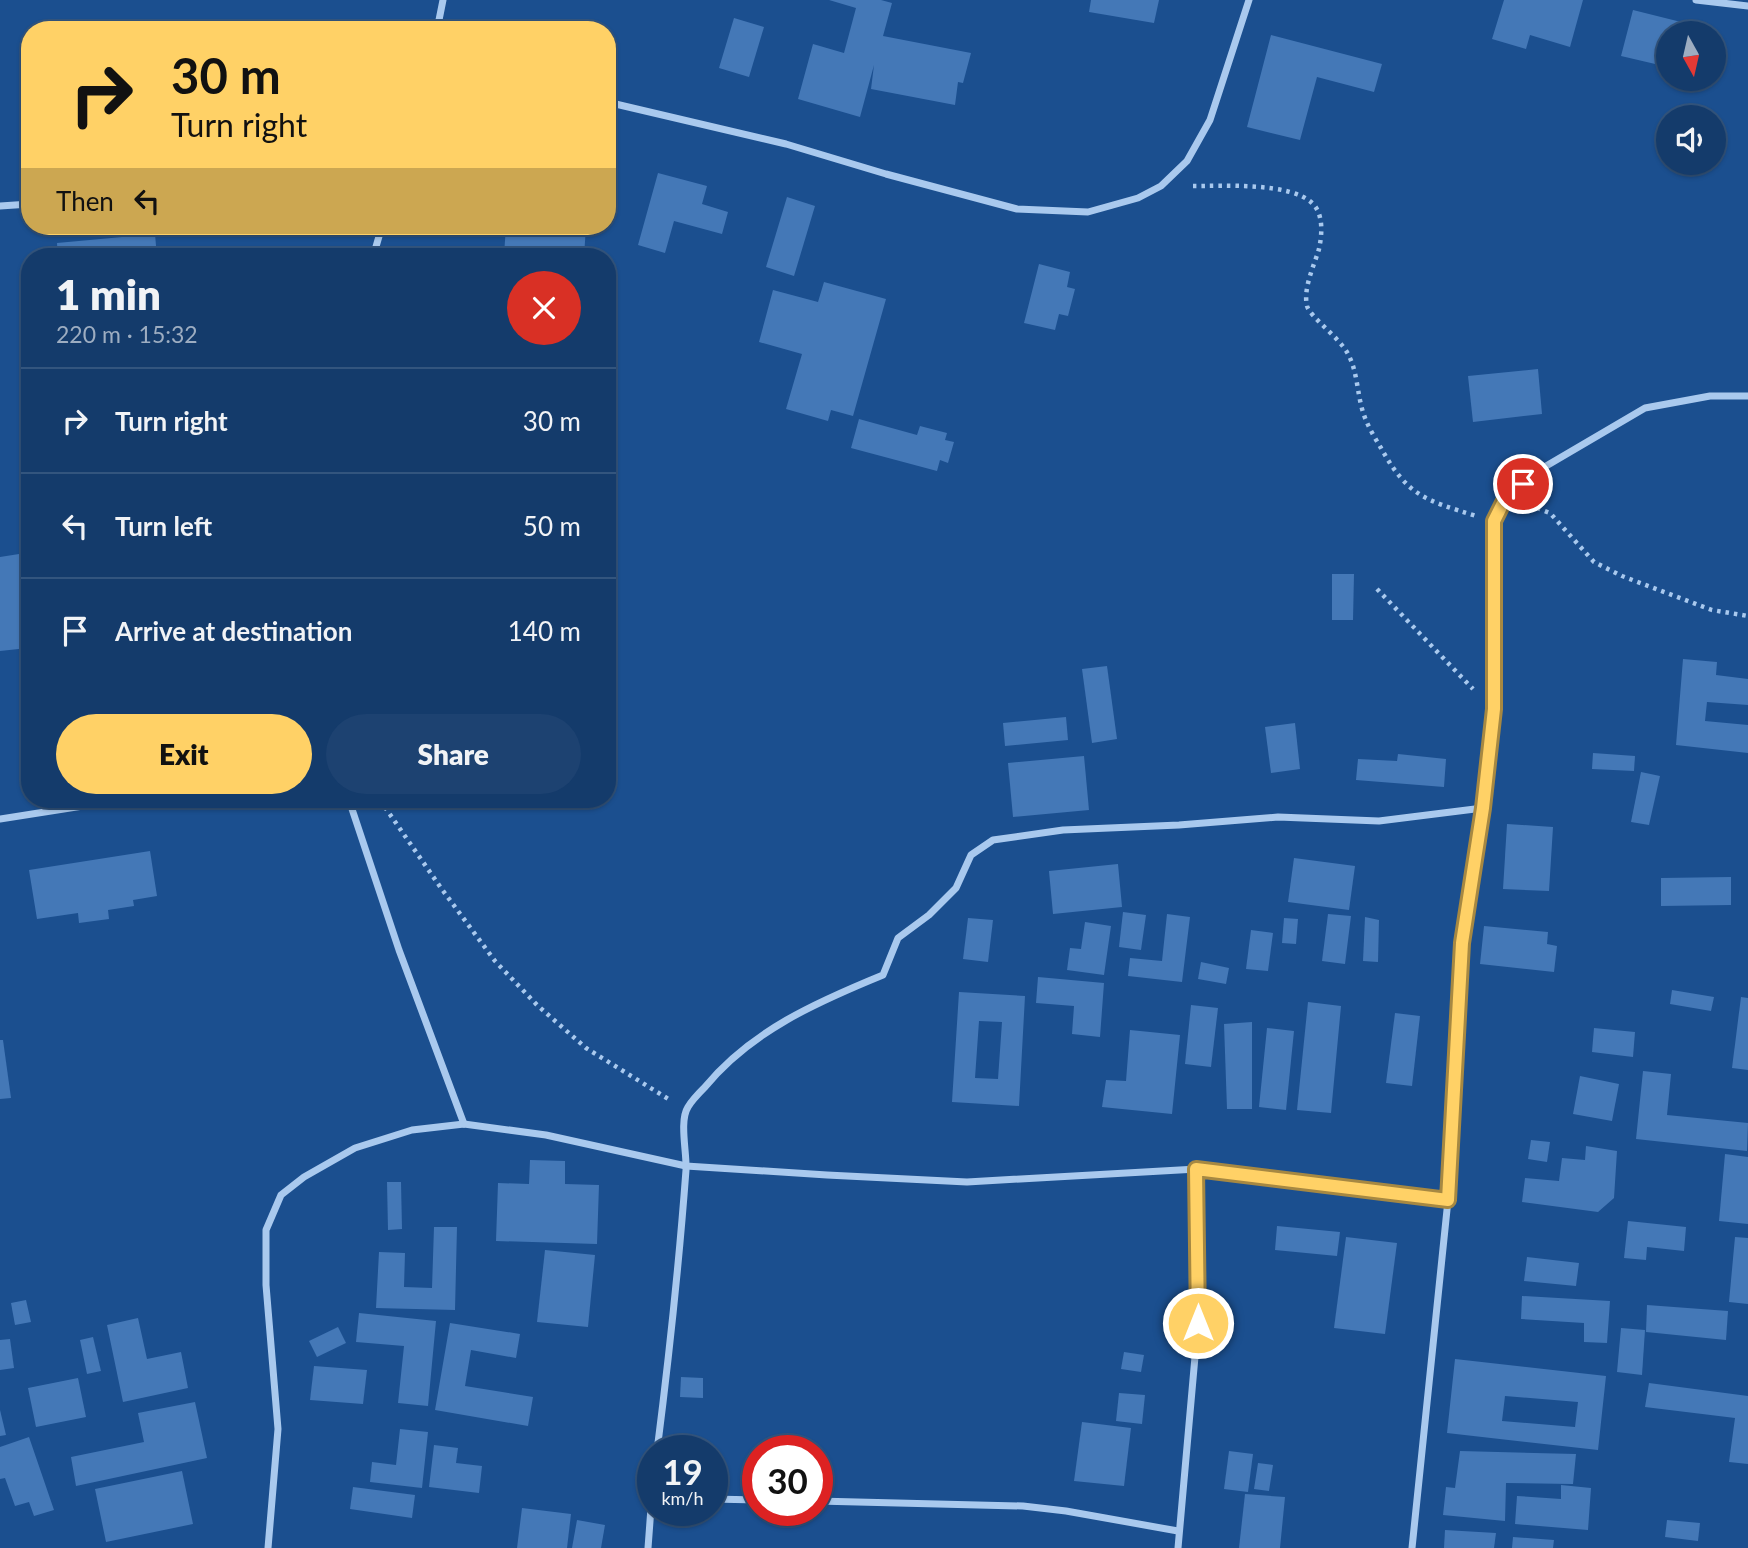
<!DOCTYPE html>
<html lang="en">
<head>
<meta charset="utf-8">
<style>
	body { margin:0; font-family:Lato,sans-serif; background:#1d4271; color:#f1f3f6; height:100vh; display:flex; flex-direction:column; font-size:26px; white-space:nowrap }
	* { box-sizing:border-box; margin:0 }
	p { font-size:23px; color:#9dadc1 }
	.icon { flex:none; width:38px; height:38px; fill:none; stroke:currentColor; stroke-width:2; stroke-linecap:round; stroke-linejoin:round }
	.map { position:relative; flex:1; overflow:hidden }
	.details { position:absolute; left:21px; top:248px; width:595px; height:560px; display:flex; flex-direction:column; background:#143b6b; border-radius:28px; box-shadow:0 2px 5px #0004,0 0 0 2px #33557e }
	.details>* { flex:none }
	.banner { position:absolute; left:21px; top:21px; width:595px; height:214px; border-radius:28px; box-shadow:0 2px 5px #0004,0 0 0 2px #33557e; background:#ffd166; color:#111; overflow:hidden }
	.needle { width:46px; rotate:172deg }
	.tools { position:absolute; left:1656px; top:21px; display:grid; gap:14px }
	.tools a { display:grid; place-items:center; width:70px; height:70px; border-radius:50%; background:#143b6b; box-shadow:0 2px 5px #0004,0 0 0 2px #33557e; font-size:35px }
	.speed { position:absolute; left:637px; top:1435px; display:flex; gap:14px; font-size:35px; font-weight:700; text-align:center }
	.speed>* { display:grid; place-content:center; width:91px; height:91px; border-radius:50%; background:#143b6b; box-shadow:0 2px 5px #0004,0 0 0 2px #33557e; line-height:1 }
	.speed small { font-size:18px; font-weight:400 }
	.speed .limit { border:10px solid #d22; background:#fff; color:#111 }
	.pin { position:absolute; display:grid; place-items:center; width:60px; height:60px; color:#fff; margin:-30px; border:4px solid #fff; border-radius:50%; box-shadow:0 2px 7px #0007 }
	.me { position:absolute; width:77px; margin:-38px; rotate:0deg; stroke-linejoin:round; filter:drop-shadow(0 0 5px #0008) }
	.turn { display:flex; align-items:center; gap:24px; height:147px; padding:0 35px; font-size:32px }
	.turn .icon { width:91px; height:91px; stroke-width:2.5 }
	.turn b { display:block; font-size:49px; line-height:60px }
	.then { display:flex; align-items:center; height:66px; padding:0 35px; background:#0003; gap:14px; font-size:26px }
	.round { display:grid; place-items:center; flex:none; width:74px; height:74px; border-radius:37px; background:#1d4271 }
	.head { display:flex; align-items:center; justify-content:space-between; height:119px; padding:0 35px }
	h1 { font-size:42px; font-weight:800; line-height:52px }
	.primary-button { display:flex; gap:14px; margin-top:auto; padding:14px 35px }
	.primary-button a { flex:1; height:80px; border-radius:42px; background:#ffd166; color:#111; font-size:28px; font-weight:800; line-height:80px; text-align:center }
	.primary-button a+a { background:#1d4271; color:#f1f3f6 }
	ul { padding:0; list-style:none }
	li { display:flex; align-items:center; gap:21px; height:105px; padding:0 35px; border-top:2px solid #33557e }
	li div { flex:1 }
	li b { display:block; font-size:26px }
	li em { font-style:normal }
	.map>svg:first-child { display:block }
	.building { fill:#4478b7; fill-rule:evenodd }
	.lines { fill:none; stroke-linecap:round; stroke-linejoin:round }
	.path { stroke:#a9c9ee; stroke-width:4.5; stroke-dasharray:3.5 5; stroke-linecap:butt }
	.minor { stroke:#a9c9ee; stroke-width:7 }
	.route-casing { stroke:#a68842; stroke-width:18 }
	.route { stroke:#ffd166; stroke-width:12 }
</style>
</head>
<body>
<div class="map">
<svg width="1748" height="1548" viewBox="0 0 1748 1548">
	<rect width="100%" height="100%" fill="#1b4f8f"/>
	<!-- building -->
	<g class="building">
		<polygon points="829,0 881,0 892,3 883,36 971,53 963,83 958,82 955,105 871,89 874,65 860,117 798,99 813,44 844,53 856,8"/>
		<polygon points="1091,0 1159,0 1154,23 1089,12"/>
		<polygon points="1504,0 1583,0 1570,47 1530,35 1526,49 1492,39"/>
		<polygon points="1633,10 1701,27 1700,33 1668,33 1668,67 1621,56"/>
		<polygon points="734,18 764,27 749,77 719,68"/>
		<polygon points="1271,35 1382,64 1374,92 1317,77 1300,140 1247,127"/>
		<polygon points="658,173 707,186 702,204 728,212 722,234 674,221 665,253 638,245"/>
		<polygon points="787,197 815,206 794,276 766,267"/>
		<polygon points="506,226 528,226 528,230 564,233 565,226 586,226 584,257 504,255"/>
		<polygon points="155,234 157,257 58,257 57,243"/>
		<polygon points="1039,264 1070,272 1067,287 1075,289 1068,316 1059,314 1055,330 1024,323"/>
		<polygon points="824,282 886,299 853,416 831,410 828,421 786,409 802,354 759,342 773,290 818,302"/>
		<polygon points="1538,369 1542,414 1473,422 1468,376"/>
		<polygon points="859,419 917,435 920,426 947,433 945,440 954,442 948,463 940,460 937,471 851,448"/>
		<polygon points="19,554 30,563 30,621 25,621 28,648 0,651 0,557"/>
		<polygon points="1332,574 1354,574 1353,620 1332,620"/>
		<polygon points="1683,659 1717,662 1716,675 1748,679 1748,705 1707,702 1705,721 1748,725 1748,753 1676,745"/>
		<polygon points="1107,666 1117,739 1092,743 1082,669"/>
		<polygon points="1066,717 1068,740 1005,746 1003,723"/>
		<polygon points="1295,723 1300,769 1271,773 1265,727"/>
		<polygon points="1593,753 1635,756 1634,771 1592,769"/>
		<polygon points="1398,754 1446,759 1444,787 1356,780 1358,759 1397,761"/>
		<polygon points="1084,756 1089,810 1013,817 1008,763"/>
		<polygon points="1641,772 1660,776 1649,825 1631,822"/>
		<polygon points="1507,824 1553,827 1549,891 1503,889"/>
		<polygon points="150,851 157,896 133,900 134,906 108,910 109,919 79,923 78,913 37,919 29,870"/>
		<polygon points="1294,858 1355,866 1349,910 1288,902"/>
		<polygon points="1118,864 1122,907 1053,914 1049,871"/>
		<polygon points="1731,877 1731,905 1661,906 1661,878"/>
		<polygon points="1123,912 1146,915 1141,950 1119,947"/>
		<polygon points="1167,914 1190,917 1182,982 1128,976 1130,958 1162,961"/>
		<polygon points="1328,914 1351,916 1345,964 1322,961"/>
		<polygon points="1365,917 1379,920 1378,962 1363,961"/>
		<polygon points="968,918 993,920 988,962 963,959"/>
		<polygon points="1284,918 1298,919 1296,944 1282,943"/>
		<polygon points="1085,922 1111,926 1104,975 1067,970 1070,948 1081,949"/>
		<polygon points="1484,926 1548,932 1547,944 1557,946 1554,972 1480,964"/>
		<polygon points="1251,930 1273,933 1268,971 1246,969"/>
		<polygon points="1201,962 1229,968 1226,984 1198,979"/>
		<polygon points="1038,977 1104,983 1100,1037 1072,1034 1074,1006 1036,1003"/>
		<polygon points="1672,990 1714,997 1711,1011 1670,1004"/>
		<path d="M959,992L1025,996L1019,1106L952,1102ZM979,1021L1002,1022L998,1079L975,1078Z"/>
		<polygon points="1741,997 1748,998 1748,1070 1732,1068"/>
		<polygon points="1308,1002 1341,1006 1331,1113 1297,1110"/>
		<polygon points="1191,1005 1218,1008 1211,1067 1185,1064"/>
		<polygon points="1395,1013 1420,1016 1412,1086 1386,1083"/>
		<polygon points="1252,1022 1252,1109 1227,1109 1224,1024"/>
		<polygon points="1267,1028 1294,1031 1286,1110 1259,1107"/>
		<polygon points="1594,1028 1635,1032 1633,1057 1592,1052"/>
		<polygon points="1130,1030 1180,1035 1172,1114 1102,1107 1106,1080 1126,1081"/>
		<polygon points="0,1040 3,1040 11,1098 0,1099"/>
		<polygon points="1643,1071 1671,1074 1667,1115 1748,1123 1747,1151 1636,1139"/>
		<polygon points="1580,1076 1619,1084 1612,1121 1573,1114"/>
		<polygon points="1531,1140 1550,1142 1547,1162 1528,1159"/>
		<polygon points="1586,1146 1617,1151 1614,1198 1598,1212 1522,1202 1525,1178 1559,1181 1562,1158 1585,1160"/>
		<polygon points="1725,1154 1748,1157 1748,1224 1719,1221"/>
		<polygon points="530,1160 565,1161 565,1184 599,1185 597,1244 496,1241 498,1183 529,1184"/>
		<polygon points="387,1182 401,1182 402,1229 388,1230"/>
		<polygon points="1628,1221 1686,1227 1684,1251 1647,1247 1646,1260 1624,1258"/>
		<polygon points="1277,1226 1340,1232 1337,1256 1275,1250"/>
		<polygon points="434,1227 457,1227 455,1310 376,1308 379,1252 405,1253 404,1287 432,1288"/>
		<polygon points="1346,1237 1397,1243 1385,1334 1334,1328"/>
		<polygon points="1735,1237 1748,1238 1748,1304 1729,1302"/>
		<polygon points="545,1250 595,1255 588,1327 537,1322"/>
		<polygon points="1527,1257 1579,1263 1576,1286 1524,1281"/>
		<polygon points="1522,1296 1610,1301 1607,1343 1584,1342 1584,1323 1521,1319"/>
		<polygon points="26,1300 31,1322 15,1325 11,1303"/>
		<polygon points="1647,1305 1728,1311 1726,1340 1646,1332"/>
		<polygon points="359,1313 436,1321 428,1406 398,1403 404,1346 356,1342"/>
		<polygon points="138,1318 147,1359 181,1352 188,1388 123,1402 107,1325"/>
		<polygon points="450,1323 520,1334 516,1358 471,1350 465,1386 533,1397 528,1426 435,1410"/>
		<polygon points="338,1327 346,1343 317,1357 309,1341"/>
		<polygon points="1621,1328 1645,1330 1642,1375 1617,1372"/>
		<polygon points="93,1337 101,1371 87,1374 80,1340"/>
		<polygon points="10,1339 14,1368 0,1370 0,1340"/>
		<polygon points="1124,1352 1144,1355 1141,1372 1121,1369"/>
		<path d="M1455,1359L1606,1376L1598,1450L1447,1433ZM1505,1396L1578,1402L1575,1427L1502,1421Z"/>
		<polygon points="314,1366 367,1370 363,1404 310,1400"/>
		<polygon points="681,1377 703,1378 703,1398 680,1397"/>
		<polygon points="78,1378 86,1417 36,1427 28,1388"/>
		<polygon points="1649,1383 1748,1396 1748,1464 1729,1462 1735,1418 1645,1407"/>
		<polygon points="1119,1393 1145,1395 1142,1424 1116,1421"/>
		<polygon points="195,1402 207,1458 76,1486 71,1457 144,1442 138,1413"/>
		<polygon points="0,1410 6,1435 0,1436"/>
		<polygon points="1082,1422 1131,1428 1124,1486 1074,1481"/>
		<polygon points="400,1429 428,1432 422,1488 370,1482 372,1462 396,1465"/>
		<polygon points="29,1437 54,1510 34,1516 29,1502 15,1506 5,1478 0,1479 0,1447"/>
		<polygon points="668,1438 713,1444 712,1451 666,1451"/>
		<polygon points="434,1445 458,1448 456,1463 482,1466 479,1493 429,1487"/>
		<polygon points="1229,1451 1253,1454 1248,1492 1224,1489"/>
		<polygon points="1460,1451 1576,1454 1573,1484 1506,1483 1505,1521 1443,1515 1446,1487 1455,1488"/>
		<polygon points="1258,1463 1273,1465 1269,1491 1254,1489"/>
		<polygon points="182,1471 193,1524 106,1542 95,1489"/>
		<polygon points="1561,1485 1591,1488 1588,1530 1515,1524 1517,1496 1561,1499"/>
		<polygon points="353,1487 415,1495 412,1518 350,1509"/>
		<polygon points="1245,1494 1285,1497 1280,1548 1239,1548"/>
		<polygon points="522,1508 571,1514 567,1548 517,1548"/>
		<polygon points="577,1520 605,1525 601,1548 572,1548"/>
		<polygon points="1667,1520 1700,1523 1698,1541 1665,1537"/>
		<polygon points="1445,1530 1496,1533 1494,1548 1444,1548"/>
		<polygon points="1513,1537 1554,1540 1553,1548 1512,1548"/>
	</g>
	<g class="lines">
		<!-- path -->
		<g class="path">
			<path d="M1193,186C1223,186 1290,182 1312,203C1324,214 1322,235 1319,249C1314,266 1303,288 1307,306C1310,317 1339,337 1348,354C1358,372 1357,396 1364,415C1368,427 1375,438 1381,448C1408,497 1426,500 1476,516"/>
			<polyline points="1529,505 1550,513 1594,562 1622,576 1712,610 1748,616"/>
			<polyline points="1377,589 1473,689"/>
			<polyline points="380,800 441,888 495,961 537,1005 586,1048 670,1100"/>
		</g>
		<!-- minor -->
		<g class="minor">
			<polyline points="1696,0 1748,6"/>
			<polyline points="437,30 443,0"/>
			<polyline points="607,102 786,144 886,174 1017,209 1088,212 1138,198 1161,186 1187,161 1210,120 1249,0"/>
			<polyline points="0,206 30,204"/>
			<polyline points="373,257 382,226"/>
			<polyline points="349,800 399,950 464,1124"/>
			<polyline points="0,819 121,800"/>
			<path d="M657,1451C669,1357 679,1264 686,1170C687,1153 679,1121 688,1107C692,1100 699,1093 705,1087C751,1031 817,1002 883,975L898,938L929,915L956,888L971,855L993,840L1063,830L1179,825L1278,817L1379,821L1483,808"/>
			<polyline points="712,1499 758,1500"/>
			<polyline points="817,1501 1023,1506 1066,1511 1178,1531"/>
			<polyline points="268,1548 278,1429 266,1285 266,1230 281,1195 304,1177 355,1148 412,1130 464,1124 546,1135 686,1166 827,1175 967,1182 1197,1169 1448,1200"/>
			<polyline points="648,1548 653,1481"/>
			<polyline points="1178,1548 1198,1323 1197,1169"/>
			<polyline points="1412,1548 1448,1200 1462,943 1483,808 1494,709 1494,521 1505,499 1541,469 1645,408 1710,396 1748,396"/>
		</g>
	</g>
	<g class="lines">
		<defs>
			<polyline id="route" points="1198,1323 1196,1169 1448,1200 1462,943 1483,808 1494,709 1494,521 1505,499 1523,484"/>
		</defs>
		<!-- route casing -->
		<use href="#route" class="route-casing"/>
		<!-- route -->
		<use href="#route" class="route"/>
	</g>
</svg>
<div class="tools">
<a><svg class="needle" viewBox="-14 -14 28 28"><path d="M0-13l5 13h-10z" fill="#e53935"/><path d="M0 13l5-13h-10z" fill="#9dadc1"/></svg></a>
<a><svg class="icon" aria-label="sound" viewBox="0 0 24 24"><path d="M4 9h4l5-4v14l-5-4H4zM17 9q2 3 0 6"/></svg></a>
</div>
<div class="speed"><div>19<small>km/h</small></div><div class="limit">30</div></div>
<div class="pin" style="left:1523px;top:484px;background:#d93025"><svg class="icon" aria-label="arrive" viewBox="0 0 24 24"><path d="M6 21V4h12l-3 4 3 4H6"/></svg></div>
<svg class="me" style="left:1198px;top:1323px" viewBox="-20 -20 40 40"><circle r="17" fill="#ffd166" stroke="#fff" stroke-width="3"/><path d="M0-11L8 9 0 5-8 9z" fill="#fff"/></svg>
<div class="banner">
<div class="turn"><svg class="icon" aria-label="right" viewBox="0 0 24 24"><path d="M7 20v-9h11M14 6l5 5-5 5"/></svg><div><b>30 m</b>Turn right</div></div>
<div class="then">Then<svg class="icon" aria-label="left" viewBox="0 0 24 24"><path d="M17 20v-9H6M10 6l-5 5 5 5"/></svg></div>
</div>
<section class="details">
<div class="head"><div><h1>1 min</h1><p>220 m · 15:32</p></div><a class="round" style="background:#d93025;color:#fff"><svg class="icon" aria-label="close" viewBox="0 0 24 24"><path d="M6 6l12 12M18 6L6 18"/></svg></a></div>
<ul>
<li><svg class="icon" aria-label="right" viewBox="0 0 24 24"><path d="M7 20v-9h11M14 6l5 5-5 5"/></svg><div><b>Turn right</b></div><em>30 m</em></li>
<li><svg class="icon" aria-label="left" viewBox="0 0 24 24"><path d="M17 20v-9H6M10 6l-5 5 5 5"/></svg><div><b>Turn left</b></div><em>50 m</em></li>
<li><svg class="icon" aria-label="arrive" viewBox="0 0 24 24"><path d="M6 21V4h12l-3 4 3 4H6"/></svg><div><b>Arrive at destination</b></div><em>140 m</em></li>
</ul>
<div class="primary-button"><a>Exit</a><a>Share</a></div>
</section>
</div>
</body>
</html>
